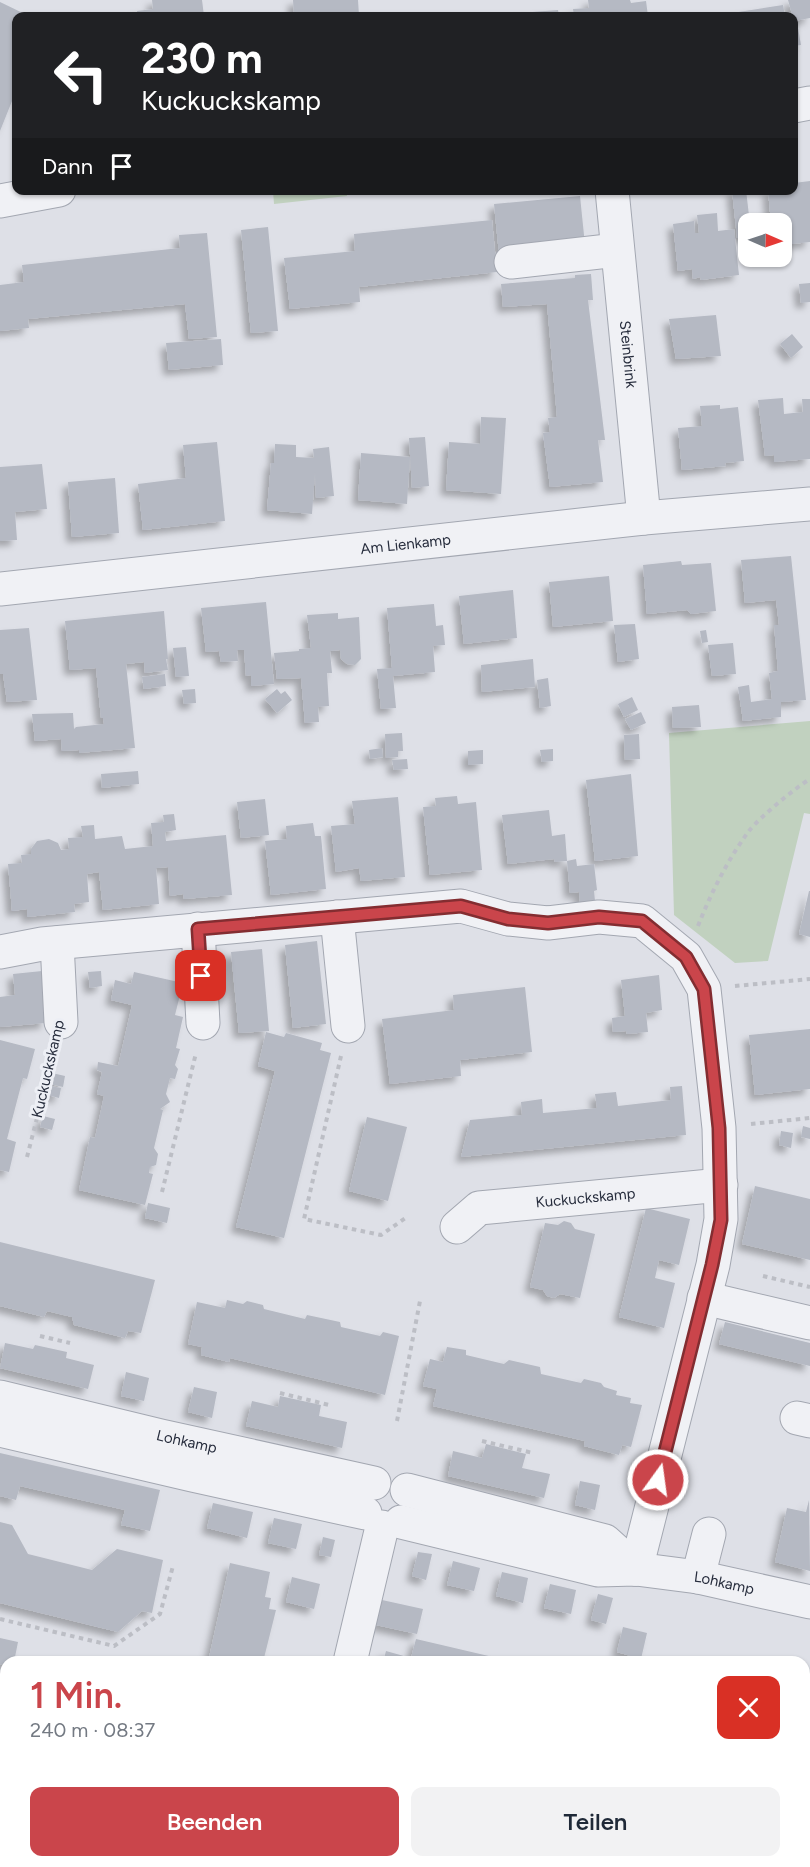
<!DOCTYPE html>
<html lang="de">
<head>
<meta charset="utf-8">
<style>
	body { margin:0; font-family:Figtree,sans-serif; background:#f2f2f3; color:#1f2937; height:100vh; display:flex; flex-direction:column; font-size:22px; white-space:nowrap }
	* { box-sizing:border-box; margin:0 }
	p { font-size:20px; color:#747a83 }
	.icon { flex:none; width:33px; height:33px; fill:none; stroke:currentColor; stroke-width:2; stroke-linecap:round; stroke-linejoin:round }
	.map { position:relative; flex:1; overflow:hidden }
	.drawer { position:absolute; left:0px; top:1656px; width:810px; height:212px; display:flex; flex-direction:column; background:#fff; border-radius:18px 18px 0 0; box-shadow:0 2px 4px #0004 }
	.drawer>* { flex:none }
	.banner { position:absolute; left:12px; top:12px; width:786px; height:183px; border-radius:12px; box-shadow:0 2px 4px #0004; background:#202124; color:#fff; overflow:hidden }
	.needle { width:39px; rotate:92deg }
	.fabs { position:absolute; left:738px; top:213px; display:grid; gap:12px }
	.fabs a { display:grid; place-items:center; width:54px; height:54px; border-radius:12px; background:#fff; box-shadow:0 2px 4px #0004; font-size:30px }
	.pin { position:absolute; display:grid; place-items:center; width:51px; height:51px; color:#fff; margin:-26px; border-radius:12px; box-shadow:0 3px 9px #0006 }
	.me { position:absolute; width:66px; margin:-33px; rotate:14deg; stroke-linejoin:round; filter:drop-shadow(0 0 4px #0008) }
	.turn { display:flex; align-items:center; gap:21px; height:126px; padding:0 30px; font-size:27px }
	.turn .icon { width:78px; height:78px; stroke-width:2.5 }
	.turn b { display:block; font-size:42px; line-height:51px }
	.then { display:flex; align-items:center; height:57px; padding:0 30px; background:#0003; gap:12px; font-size:22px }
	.round { display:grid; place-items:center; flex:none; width:63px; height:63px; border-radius:12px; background:#f2f2f3 }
	.head { display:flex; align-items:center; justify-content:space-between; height:102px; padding:0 30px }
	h1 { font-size:36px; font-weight:600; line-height:45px; color:#ca454b }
	.primary-button { display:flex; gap:12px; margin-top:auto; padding:12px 30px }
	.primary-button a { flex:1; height:69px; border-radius:12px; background:#ca454b; color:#fff; font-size:24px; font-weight:600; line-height:69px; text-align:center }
	.primary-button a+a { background:#f2f2f3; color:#1f2937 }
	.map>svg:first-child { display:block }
	.green { fill:#c1d1bf }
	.building { fill:#b5b9c3; filter:url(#shadow) }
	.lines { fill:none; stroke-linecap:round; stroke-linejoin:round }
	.minor-casing { stroke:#a3a7b1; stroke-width:35 }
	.path { stroke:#bcbec5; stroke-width:4; stroke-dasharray:4.5 4.5; stroke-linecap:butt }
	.minor { stroke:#f0f1f5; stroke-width:33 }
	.route-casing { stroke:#832d31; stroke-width:15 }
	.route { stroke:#ca454b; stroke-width:10 }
	.labels { text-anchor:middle; stroke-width:6; stroke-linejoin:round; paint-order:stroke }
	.street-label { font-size:15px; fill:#272d3d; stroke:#edeff5 }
</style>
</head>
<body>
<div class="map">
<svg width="810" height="1867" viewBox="0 0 810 1867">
	<defs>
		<filter id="shadow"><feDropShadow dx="-5.5" dy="5.5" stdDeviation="3" flood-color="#0004"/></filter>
	</defs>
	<rect width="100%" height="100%" fill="#dee0e7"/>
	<!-- green -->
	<g class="green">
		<polygon points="273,191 346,191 347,196 274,204"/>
		<polygon points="810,721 810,814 804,813 768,961 735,963 674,915 669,733"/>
	</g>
	<!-- building -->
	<g class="building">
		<polygon points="152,0 202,0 204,16 138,16 137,11 153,9"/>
		<polygon points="293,0 358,0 359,16 294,16"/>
		<polygon points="588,0 630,0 631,3 646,1 648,16 574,16 573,9 589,8"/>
		<polygon points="788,0 810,0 810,18 794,21"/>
		<polygon points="0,2 29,16 16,16 16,91 0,131"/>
		<polygon points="783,5 785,16 733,16 732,13"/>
		<polygon points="558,10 559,16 520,16 519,13"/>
		<polygon points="794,28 798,28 801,45 794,46"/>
		<polygon points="810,181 810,242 783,245 782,224 771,224 768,190 794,190 794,183"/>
		<polygon points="732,190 746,190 750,224 748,224 748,236 737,238"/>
		<polygon points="580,196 585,245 499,254 494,204"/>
		<polygon points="717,213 718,231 734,229 739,275 701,280 700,277 693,279 692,269 678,271 673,224 694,221 695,233 699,233 697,215"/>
		<polygon points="492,220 497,272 359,287 360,302 290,309 284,258 355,251 354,234"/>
		<polygon points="268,227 278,331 251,333 241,230"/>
		<polygon points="207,233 217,337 189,339 185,304 28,319 29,328 0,331 0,285 24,282 22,265 180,248 179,235"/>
		<polygon points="591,274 593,300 588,300 605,440 598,440 603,482 550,487 543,433 550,432 548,418 557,417 547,304 503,307 501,284 575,278 575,275"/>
		<polygon points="810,283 810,302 801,303 799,284"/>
		<polygon points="716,315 721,356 676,359 669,319"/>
		<polygon points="792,334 803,347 791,358 780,344"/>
		<polygon points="221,339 223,365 169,370 166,343"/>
		<polygon points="783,398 784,414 803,412 802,399 810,399 810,459 774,462 774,455 765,456 758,400"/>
		<polygon points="720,405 720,409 738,407 744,461 725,463 726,466 682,470 678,428 702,426 700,406"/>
		<polygon points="481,417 506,418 501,494 446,490 449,442 480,444"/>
		<polygon points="425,437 429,486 412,488 409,438"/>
		<polygon points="217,442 225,521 143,530 138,484 186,478 183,445"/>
		<polygon points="275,444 296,445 296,457 314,458 313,449 329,447 334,496 316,498 315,472 312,514 267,510 271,463 274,463"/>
		<polygon points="361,453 410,457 407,504 358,500"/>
		<polygon points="42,464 47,509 15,512 17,540 0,541 0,467"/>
		<polygon points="115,478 119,533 72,537 68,482"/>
		<polygon points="791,556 806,700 781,702 781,717 743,721 738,687 749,685 751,702 772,699 769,673 778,671 774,625 779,625 776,600 745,603 741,560"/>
		<polygon points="681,561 682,565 711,563 716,611 691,614 687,610 647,614 643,565"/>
		<polygon points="609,576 613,621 553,627 549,582"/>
		<polygon points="513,590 517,638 464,644 459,596"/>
		<polygon points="266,602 274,684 251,686 251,675 246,676 244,650 237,650 238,661 221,662 219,651 206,652 201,608"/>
		<polygon points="434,604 436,626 443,625 445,645 433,646 435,672 393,676 396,708 381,709 377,669 392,668 387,608"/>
		<polygon points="164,611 168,659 166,659 168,670 145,673 144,662 126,664 135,748 79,753 79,750 62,751 61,739 35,741 32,714 73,713 74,729 76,727 104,724 103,718 101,718 96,668 70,670 65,621"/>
		<polygon points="338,613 338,619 359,617 361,659 355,665 347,664 341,659 340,650 330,651 332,673 327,673 329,706 318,707 319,722 305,723 301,678 277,679 274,653 299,651 299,649 311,648 307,615"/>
		<polygon points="635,624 639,659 618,662 614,625"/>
		<polygon points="29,628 37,700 7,702 3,674 0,674 0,630"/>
		<polygon points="706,630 708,642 702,643 700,631"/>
		<polygon points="733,643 736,674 712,676 708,645"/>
		<polygon points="186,647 189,676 176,677 173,648"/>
		<polygon points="533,659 535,687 482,692 481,665"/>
		<polygon points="165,674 166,686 144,689 142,677"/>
		<polygon points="548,678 551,706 540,708 537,680"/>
		<polygon points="195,689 196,703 184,704 182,690"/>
		<polygon points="277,689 281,694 285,691 292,700 277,713 265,699"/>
		<polygon points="632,697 638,710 624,717 618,704"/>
		<polygon points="699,705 701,727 673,728 672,707"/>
		<polygon points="641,712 646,723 631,730 625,719"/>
		<polygon points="402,733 403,751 398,751 398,757 386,758 385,734"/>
		<polygon points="639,734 640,759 625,760 624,735"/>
		<polygon points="382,748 383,757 370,759 369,750"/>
		<polygon points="553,749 553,761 542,762 540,750"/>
		<polygon points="483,750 483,764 468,765 468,751"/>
		<polygon points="407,759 408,769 394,770 392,760"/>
		<polygon points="138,771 139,784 102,788 101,774"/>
		<polygon points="631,774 638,856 595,861 586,780"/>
		<polygon points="457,796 458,804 476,802 482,870 430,875 423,807 436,806 435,798"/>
		<polygon points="398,797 405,877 361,881 359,868 336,872 331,826 355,824 352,801"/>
		<polygon points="265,799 269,835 241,838 237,802"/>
		<polygon points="549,810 552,836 565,834 567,861 555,862 554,859 508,864 502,815"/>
		<polygon points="174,814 176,830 165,832 166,841 226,835 232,895 184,899 183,894 170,896 168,867 156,868 159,904 103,910 99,872 87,874 89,902 74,904 75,912 27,917 27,909 12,911 8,864 22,863 21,855 31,854 31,849 37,841 49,839 58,843 61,850 69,849 68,838 83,837 81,826 94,825 95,839 122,836 125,849 153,846 151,823 164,822 163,815"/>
		<polygon points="313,823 315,836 321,836 326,889 271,895 265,841 287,839 286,826"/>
		<polygon points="576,859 577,866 594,864 597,890 594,891 595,901 580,903 579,892 570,893 567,861"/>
		<polygon points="809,891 810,891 810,937 799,934"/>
		<polygon points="317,941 326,1024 293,1028 285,945"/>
		<polygon points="262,949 269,1031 239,1033 231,952"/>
		<polygon points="42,971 46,1023 0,1027 0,997 15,995 13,974"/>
		<polygon points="101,971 102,986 90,988 88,972"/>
		<polygon points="134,972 183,983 175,1015 183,1017 176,1048 180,1049 175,1065 178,1069 175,1079 170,1078 166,1094 170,1102 160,1109 163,1110 154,1148 158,1154 156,1165 150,1167 149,1173 153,1174 145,1205 79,1190 90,1137 95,1138 104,1096 97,1094 102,1072 97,1070 98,1062 118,1066 132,1005 111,1000 115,980 131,984"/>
		<polygon points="659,975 662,1010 646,1013 648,1032 627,1034 626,1031 613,1032 612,1018 625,1016 621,980"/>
		<polygon points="525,987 532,1052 460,1060 461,1076 390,1084 382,1019 454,1010 453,995"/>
		<polygon points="810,1029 810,1089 755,1095 749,1035"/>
		<polygon points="266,1032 284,1037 286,1033 322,1043 320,1050 331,1053 284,1238 236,1227 275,1071 258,1066"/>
		<polygon points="0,1040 35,1049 27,1079 23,1078 7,1139 16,1142 9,1172 0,1170"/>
		<polygon points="52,1073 65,1076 63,1087 50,1084"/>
		<polygon points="50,1086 61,1088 59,1098 48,1095"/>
		<polygon points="682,1086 686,1135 461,1157 470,1120 522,1115 521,1102 542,1099 543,1113 597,1108 595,1094 616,1092 618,1106 671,1100 670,1087"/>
		<polygon points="43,1116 55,1119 52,1130 40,1127"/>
		<polygon points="367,1117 407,1127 388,1201 349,1191"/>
		<polygon points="803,1126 810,1128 810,1139 801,1137"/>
		<polygon points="781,1131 793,1133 791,1148 779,1145"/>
		<polygon points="755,1186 810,1199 810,1260 742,1244"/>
		<polygon points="148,1203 170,1208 167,1223 145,1218"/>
		<polygon points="646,1208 690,1219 679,1265 659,1260 655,1278 675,1283 664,1328 619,1317"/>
		<polygon points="564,1221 571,1223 575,1229 595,1234 580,1298 560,1294 554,1298 547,1296 543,1290 530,1287 545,1223 558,1225"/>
		<polygon points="0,1242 155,1280 141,1333 128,1331 125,1338 74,1325 72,1317 47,1311 44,1317 0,1306"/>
		<polygon points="227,1300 243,1304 247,1301 263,1305 264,1309 305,1319 307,1315 340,1322 341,1327 380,1336 383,1332 399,1336 385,1395 230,1358 229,1362 201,1355 202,1347 188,1344 197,1302 225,1308"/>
		<polygon points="725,1322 810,1343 810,1366 719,1344"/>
		<polygon points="5,1343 33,1349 35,1345 67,1352 66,1358 94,1365 88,1389 0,1368"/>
		<polygon points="447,1347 466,1350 466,1355 504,1364 509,1360 540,1367 541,1374 581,1383 584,1379 601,1383 604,1387 617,1391 616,1395 631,1398 630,1403 642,1405 631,1447 622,1445 619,1455 584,1446 585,1441 433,1406 437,1389 423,1386 430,1359 443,1362"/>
		<polygon points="126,1372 149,1378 144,1401 121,1396"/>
		<polygon points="194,1387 217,1392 212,1418 188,1412"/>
		<polygon points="280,1396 321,1405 319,1416 347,1422 342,1448 246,1426 252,1401 278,1407"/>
		<polygon points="486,1444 526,1454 522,1468 550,1474 544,1498 448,1476 453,1451 482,1458"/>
		<polygon points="0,1453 160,1490 150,1531 121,1525 125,1510 20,1486 16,1500 0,1496"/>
		<polygon points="580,1481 600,1485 595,1510 575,1505"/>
		<polygon points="809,1500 810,1571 775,1562 787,1508 806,1512"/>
		<polygon points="213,1503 253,1512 247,1538 207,1528"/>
		<polygon points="274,1518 302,1524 296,1549 268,1543"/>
		<polygon points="0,1522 12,1525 28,1554 92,1570 117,1549 163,1560 152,1613 142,1611 118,1632 0,1603"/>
		<polygon points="323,1537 335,1540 331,1557 319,1555"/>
		<polygon points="418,1552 432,1554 426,1580 412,1576"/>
		<polygon points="453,1561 480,1568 474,1591 447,1585"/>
		<polygon points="230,1563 270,1572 265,1597 271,1598 269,1609 276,1610 263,1662 208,1662"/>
		<polygon points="502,1572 528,1578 523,1603 496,1596"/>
		<polygon points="292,1577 320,1584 314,1609 286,1602"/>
		<polygon points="550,1584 576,1590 571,1614 544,1608"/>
		<polygon points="598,1594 613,1598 606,1624 591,1620"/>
		<polygon points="382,1600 423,1609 417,1634 376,1625"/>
		<polygon points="623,1627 647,1633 641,1659 617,1652"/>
		<polygon points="0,1638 18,1642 14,1662 6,1662 6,1666 0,1664"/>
		<polygon points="416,1639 510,1661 510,1662 383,1662 386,1651 411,1658"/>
		<polygon points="804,1697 810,1698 810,1769 804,1768"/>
		<polygon points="23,1862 54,1862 72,1866 22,1867"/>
		<rect x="190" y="1862" width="60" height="5"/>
		<polygon points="506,1862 552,1862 551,1867 513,1867 505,1865"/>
		<polygon points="589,1862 631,1862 630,1867 588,1867"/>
		<polygon points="668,1862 730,1862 729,1867 666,1867"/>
	</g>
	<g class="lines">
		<defs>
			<g id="minor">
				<polyline points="794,106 810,103"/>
				<path id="s1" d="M612,190L644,518"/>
				<polyline points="0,201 59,190"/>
				<polyline points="511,262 617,250"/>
				<path id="s2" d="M0,589L644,518L810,504"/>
				<polyline points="337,917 348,1026"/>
				<polyline points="198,929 203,1023"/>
				<polyline points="57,943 61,1022"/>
				<polyline points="0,952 42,944 461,906 508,919 548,923 599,917 642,921 686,957 704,989 719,1128 721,1219 713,1265 636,1569"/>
				<path id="s3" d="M457,1227L479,1208L721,1185"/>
				<polyline points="704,1298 810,1323"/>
				<path id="s4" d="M0,1397L161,1436L374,1483"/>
				<polyline points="797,1418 810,1421"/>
				<polyline points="0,1430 192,1475 365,1513"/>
				<polyline points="407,1490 605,1541 636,1569"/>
				<path id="s5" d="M401,1522L598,1570L636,1569L698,1577L810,1602"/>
				<polyline points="698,1577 709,1534"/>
				<polyline points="350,1662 382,1527"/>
				<polyline points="299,1867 300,1862"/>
			</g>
		</defs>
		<!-- minor casing -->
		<use href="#minor" class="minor-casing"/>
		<!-- path -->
		<g class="path">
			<path d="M698,926C711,893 728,859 749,831C760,817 795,788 810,779"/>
			<polyline points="735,986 810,979"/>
			<polyline points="341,1056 304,1219 381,1235 407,1217"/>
			<polyline points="751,1124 810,1118"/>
			<polyline points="27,1157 54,1052"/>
			<polyline points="162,1192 196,1053"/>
			<polyline points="763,1276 810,1287"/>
			<polyline points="40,1336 70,1343"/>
			<polyline points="280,1393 329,1405"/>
			<polyline points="397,1421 420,1301"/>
			<polyline points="482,1441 533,1453"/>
			<polyline points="0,1619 114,1646 160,1614 173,1566"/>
			<polyline points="0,1814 6,1815"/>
		</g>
		<!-- minor -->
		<use href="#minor" class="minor"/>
	</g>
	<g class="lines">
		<defs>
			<polyline id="route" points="201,976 198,929 461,906 508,919 548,923 599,917 642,921 686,957 704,989 719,1128 721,1220 712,1265 658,1480"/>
		</defs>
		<!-- route casing -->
		<use href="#route" class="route-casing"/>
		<!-- route -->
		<use href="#route" class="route"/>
	</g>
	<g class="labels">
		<!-- street labels -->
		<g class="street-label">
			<text dy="5" stroke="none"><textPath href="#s1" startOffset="165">Steinbrink</textPath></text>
			<text dy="5" stroke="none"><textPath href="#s2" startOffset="408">Am Lienkamp</textPath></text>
			<text transform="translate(48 1069) rotate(-77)" y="5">Kuckuckskamp</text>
			<text dy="5" stroke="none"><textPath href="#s3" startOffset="136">Kuckuckskamp</textPath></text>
			<text dy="5" stroke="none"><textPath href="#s4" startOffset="192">Lohkamp</textPath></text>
			<text dy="5" stroke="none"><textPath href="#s5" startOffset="330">Lohkamp</textPath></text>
		</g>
	</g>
</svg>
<div class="fabs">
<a><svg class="needle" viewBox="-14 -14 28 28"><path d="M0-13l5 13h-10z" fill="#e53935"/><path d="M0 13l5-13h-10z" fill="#747a83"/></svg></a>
</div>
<div class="pin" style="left:201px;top:976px;background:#d93025"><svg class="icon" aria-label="arrive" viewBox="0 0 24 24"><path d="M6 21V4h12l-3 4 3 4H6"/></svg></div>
<svg class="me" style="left:658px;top:1480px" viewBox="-20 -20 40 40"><circle r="17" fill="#ca454b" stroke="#fff" stroke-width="3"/><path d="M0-11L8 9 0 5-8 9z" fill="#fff"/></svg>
<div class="banner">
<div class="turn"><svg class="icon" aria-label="left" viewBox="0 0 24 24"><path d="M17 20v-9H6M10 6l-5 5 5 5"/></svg><div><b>230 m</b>Kuckuckskamp</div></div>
<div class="then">Dann<svg class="icon" aria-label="arrive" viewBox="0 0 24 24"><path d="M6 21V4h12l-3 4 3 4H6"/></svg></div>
</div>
<section class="drawer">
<div class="head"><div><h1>1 Min.</h1><p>240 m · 08:37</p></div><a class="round" style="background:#d93025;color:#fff"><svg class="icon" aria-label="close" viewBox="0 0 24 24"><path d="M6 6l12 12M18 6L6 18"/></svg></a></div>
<div class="primary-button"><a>Beenden</a><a>Teilen</a></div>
</section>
</div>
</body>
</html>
